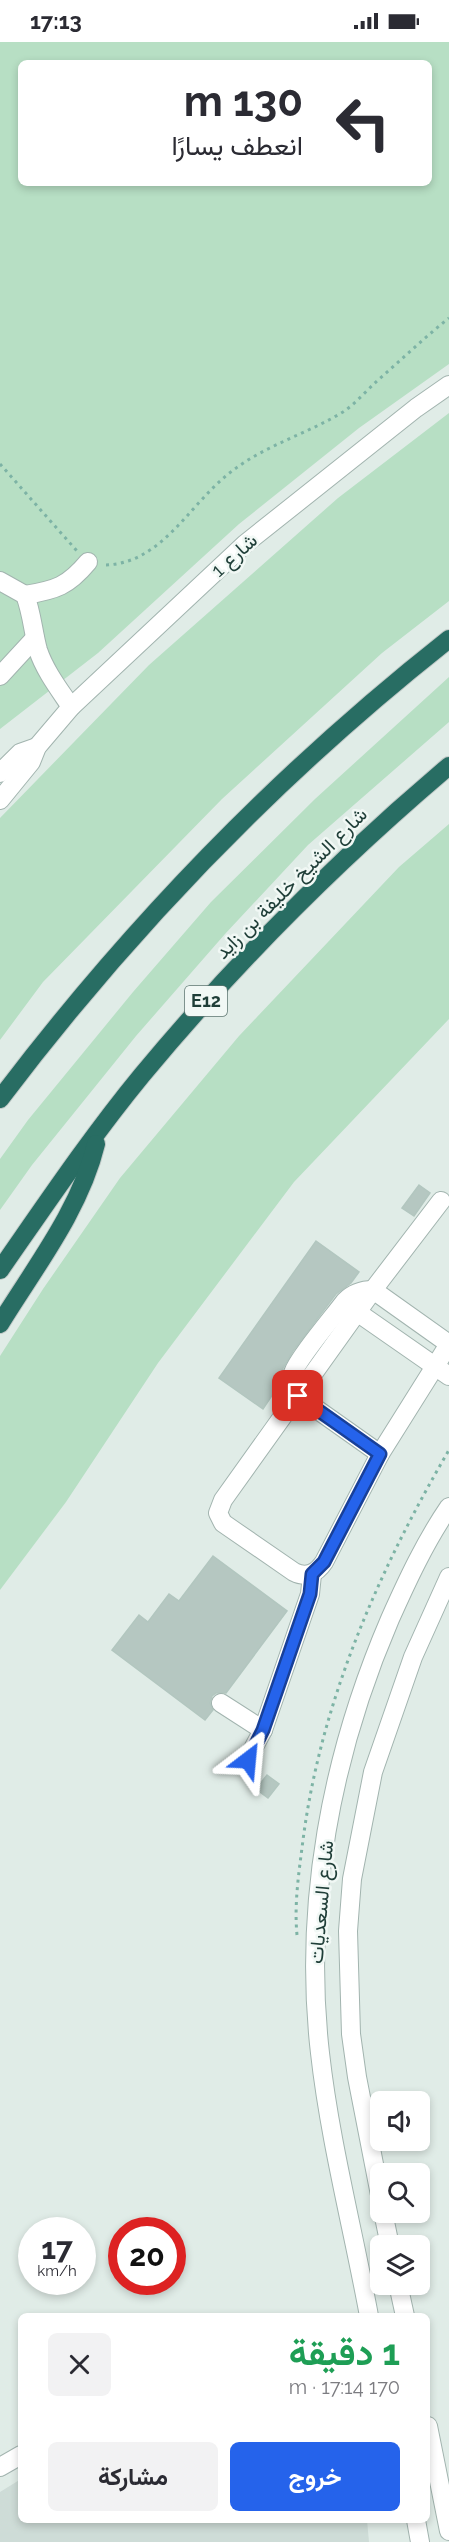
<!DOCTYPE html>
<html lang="ar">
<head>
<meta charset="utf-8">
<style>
	body { margin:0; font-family:Raleway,Vazirmatn,sans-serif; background:#f2f2f3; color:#2b2b33; direction:rtl; height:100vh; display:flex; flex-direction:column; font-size:22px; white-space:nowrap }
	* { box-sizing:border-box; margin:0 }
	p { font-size:20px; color:#7c7c81 }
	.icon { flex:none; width:33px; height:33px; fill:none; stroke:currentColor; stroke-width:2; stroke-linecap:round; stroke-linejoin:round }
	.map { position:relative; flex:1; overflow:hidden; direction:ltr }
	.details { position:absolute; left:18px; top:2271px; width:412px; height:210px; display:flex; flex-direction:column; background:#fff; border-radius:9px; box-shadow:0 3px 9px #0003; direction:rtl }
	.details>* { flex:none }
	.guide { position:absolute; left:18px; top:18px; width:414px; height:126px; border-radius:9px; box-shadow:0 3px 9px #0003; direction:rtl; background:#fff; color:#2b2b33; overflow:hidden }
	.tools { position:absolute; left:370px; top:2049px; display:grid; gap:12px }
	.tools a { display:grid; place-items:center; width:60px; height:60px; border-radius:9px; background:#fff; box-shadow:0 3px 9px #0003; font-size:30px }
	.speed { position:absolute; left:18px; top:2175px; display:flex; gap:12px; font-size:30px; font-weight:700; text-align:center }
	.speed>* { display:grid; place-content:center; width:78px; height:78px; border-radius:50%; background:#fff; box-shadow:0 3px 9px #0003; line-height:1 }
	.speed small { font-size:15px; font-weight:400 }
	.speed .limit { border:9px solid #d22; background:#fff; color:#111 }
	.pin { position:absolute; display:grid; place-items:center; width:51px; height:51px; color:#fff; margin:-26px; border-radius:12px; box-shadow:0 3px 9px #0006 }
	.me { position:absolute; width:66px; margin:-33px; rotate:29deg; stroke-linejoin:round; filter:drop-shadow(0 0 4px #0008) }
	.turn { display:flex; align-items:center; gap:21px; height:126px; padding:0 30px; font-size:27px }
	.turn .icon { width:78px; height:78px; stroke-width:2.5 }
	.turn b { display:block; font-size:42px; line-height:51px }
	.round { display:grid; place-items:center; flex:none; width:63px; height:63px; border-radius:9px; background:#f2f2f3 }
	.summary { display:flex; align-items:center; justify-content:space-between; height:102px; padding:0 30px }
	h1 { font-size:36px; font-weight:700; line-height:45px; color:#1e9e55 }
	.button { display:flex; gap:12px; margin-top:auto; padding:12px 30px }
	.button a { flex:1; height:69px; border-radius:9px; background:#2563eb; color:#fff; font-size:24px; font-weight:700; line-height:69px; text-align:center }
	.button a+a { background:#f2f2f3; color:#2b2b33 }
	.status { display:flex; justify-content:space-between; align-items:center; height:42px; padding:0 30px; background:#fff; direction:ltr }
	.status svg { height:16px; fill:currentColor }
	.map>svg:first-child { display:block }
	.built { fill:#cedcd7 }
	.green { fill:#b7dfc4; fill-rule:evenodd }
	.building { fill:#b5c7c1; stroke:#b2c6bf; stroke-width:1.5 }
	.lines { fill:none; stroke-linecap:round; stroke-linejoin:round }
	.minor-casing { stroke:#a2b4af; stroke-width:20 }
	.highway-casing { stroke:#c0c9c7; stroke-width:20 }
	.path { stroke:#7db3a5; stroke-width:3; stroke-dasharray:3 4.5; stroke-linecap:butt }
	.minor { stroke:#fff; stroke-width:18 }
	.highway { stroke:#286d63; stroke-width:18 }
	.route-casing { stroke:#184099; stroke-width:15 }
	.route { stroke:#2563eb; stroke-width:10 }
	.labels { text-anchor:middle; stroke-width:5; stroke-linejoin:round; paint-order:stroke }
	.shield { fill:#f1f8f5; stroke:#5e7671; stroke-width:1.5 }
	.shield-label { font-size:18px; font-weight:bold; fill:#1f3e38 }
	.street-label { font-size:20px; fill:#1f3e38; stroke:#f1f8f5 }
</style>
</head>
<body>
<div class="status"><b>17:13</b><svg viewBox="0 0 49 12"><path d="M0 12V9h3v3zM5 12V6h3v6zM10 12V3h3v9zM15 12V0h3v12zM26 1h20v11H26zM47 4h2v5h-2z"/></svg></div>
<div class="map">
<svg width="449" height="2500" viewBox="0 0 449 2500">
	<rect width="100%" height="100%" fill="#e0ece7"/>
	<!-- built -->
	<polygon class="built" points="21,2437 21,2478 367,2478 369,2500 0,2500 0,2450"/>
	<!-- green -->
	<g class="green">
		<path d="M0,0H449V322L359,386L239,482L98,611L0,687ZM21,21H429V141H21Z"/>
		<polygon points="449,371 449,559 382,611 222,757 43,940 0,998 0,776 149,623 338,456"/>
		<polygon points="449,635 449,680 308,803 225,892 136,994 32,1123 0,1168 0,1117 28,1078 133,950 211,860 315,757"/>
		<polygon points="449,782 449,977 294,1140 158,1321 66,1460 0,1548 0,1314 43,1247 120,1136 239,994 399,825"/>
	</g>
	<!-- building -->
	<g class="building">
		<polygon points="419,1143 430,1151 414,1174 402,1166"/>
		<polygon points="316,1199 359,1230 351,1241 336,1252 293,1309 283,1326 281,1340 263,1367 219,1336"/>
		<polygon points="213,1514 287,1569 226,1651 216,1651 212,1654 210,1661 213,1668 205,1678 112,1608 139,1573 148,1580 169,1552 179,1559"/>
		<polygon points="267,1733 279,1742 268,1756 256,1747"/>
	</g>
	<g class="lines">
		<defs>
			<g id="minor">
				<path d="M0,539L25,553C32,571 33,590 38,608C45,629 59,647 71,665"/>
				<path d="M25,553C56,548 68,544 88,520"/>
				<polyline points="0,634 35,596"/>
				<polyline points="0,731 20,711 37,705"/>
				<polyline points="0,758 31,720 37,705 71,665 245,502 416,366 449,343"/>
				<path d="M441,1159L373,1248L223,1458L218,1471L223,1481L294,1530C306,1536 316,1532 324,1520L380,1412L449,1302"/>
				<polyline points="357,1270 449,1334"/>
				<path d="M380,1412L298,1354C294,1346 291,1340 293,1331C298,1316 334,1274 345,1259C353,1251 361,1248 373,1248L449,1302"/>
				<polyline points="221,1661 263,1688"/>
				<polyline points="247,1718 263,1688 310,1552 312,1532"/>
				<polyline points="381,2158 357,2035 351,1992 348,1889 352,1837 373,1730 413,1615 449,1535"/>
				<polyline points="383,2170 390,2204"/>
				<polyline points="398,2242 405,2274"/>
				<path d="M369,2274C353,2187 330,2100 320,2011C303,1863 331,1714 390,1577C407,1539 425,1500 449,1465"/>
				<polyline points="428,2384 449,2489"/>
				<polyline points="0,2425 21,2413"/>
				<polyline points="416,2478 420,2500"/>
			</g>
			<g id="highway">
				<path d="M0,1057C131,884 279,731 449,597"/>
				<path d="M0,1228C46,1162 91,1095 142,1033C235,921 338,818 449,724"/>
				<path d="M0,1282C35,1225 80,1168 96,1102"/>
			</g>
		</defs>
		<!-- minor casing -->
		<use href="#minor" class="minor-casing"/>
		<!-- highway casing -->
		<use href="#highway" class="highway-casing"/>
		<!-- path -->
		<g class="path">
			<polyline points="0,422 77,509"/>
			<path d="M106,523C161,521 188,465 227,433C262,404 305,393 343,370C355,362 366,349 377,339C401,318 424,296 449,276"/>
			<path d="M297,1893C294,1861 299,1830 303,1798C321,1659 379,1528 449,1408"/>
		</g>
		<!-- minor -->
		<use href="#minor" class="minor"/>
		<!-- highway -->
		<use href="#highway" class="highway"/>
	</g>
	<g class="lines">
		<defs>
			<polyline id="route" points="248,1718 263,1688 310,1552 312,1532 324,1520 380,1412 298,1354"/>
		</defs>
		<!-- route casing -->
		<use href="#route" class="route-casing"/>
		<!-- route -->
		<use href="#route" class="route"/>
	</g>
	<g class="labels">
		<!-- shield labels -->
		<rect class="shield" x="185" y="944" width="42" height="30" rx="4.5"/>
		<g class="shield-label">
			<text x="206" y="965">E12</text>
		</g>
		<!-- street labels -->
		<g class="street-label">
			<text transform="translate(234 513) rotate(-42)" y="7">شارع 1</text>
			<text transform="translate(291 841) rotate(-45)" y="7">شارع الشيخ خليفة بن زايد</text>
			<text transform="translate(321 1860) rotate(-85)" y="7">شارع السعديات</text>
		</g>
	</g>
</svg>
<div class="tools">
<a><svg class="icon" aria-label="sound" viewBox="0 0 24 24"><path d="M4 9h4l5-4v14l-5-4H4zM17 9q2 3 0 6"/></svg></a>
<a><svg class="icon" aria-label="search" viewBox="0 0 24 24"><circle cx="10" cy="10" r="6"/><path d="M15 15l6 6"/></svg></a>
<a><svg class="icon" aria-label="layers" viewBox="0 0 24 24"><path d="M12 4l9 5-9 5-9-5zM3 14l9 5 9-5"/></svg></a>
</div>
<div class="speed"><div>17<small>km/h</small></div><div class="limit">20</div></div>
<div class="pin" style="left:298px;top:1354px;background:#d93025"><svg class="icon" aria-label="arrive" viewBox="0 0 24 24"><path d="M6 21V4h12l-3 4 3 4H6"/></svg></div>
<svg class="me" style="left:248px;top:1718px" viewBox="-20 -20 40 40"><path d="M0-17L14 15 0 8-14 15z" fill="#2563eb" stroke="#fff" stroke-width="4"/></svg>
<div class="guide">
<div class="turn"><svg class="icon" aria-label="left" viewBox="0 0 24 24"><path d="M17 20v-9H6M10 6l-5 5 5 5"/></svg><div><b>130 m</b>انعطف يسارًا</div></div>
</div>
<section class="details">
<div class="summary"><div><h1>1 دقيقة</h1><p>170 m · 17:14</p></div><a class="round"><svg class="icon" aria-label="close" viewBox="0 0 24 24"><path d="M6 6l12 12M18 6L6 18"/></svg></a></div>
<div class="button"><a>خروج</a><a>مشاركة</a></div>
</section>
</div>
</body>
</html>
